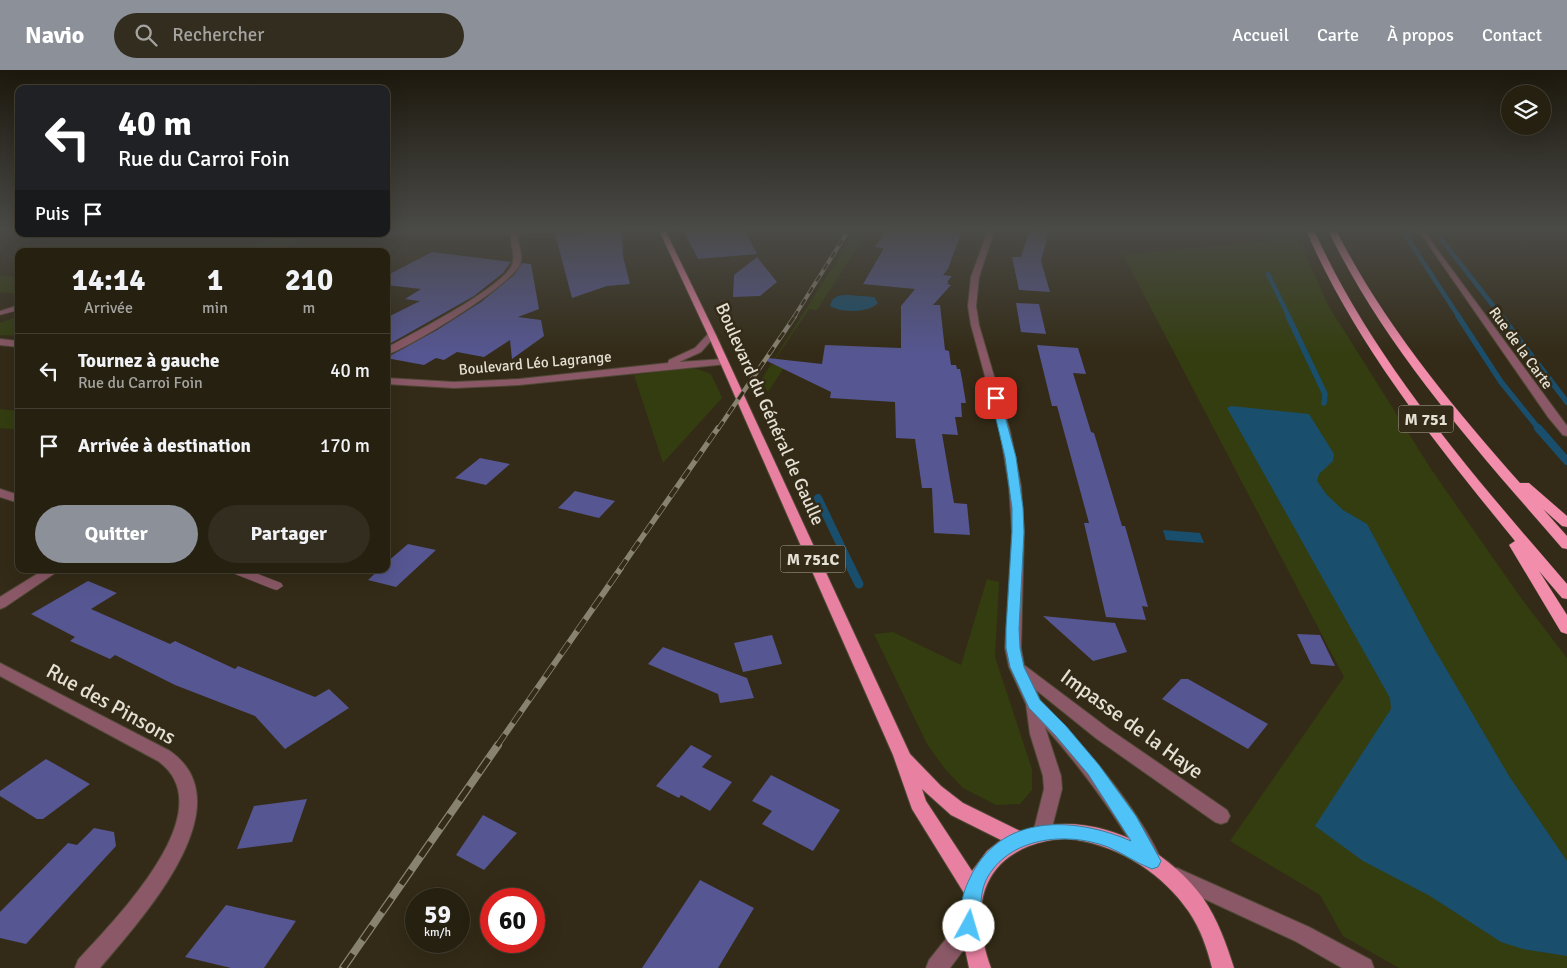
<!DOCTYPE html>
<html lang="fr">
<head>
<meta charset="utf-8">
<style>
	body { margin:0; font-family:Signika,sans-serif; background:#322d1f; color:#f1f3f6; height:100vh; display:flex; flex-direction:column; font-size:19px; white-space:nowrap }
	* { box-sizing:border-box; margin:0 }
	p { font-size:16px; color:#a4a39f }
	.icon { flex:none; width:28px; height:28px; fill:none; stroke:currentColor; stroke-width:2; stroke-linecap:round; stroke-linejoin:round }
	.map { position:relative; flex:1; overflow:hidden }
	.panel { position:absolute; left:15px; top:178px; width:375px; height:325px; display:flex; flex-direction:column; background:#262011; border-radius:10px; box-shadow:0 5px 20px #0002,0 0 0 1px #423e31 }
	.panel>* { flex:none }
	.top-card { position:absolute; left:15px; top:15px; width:375px; height:152px; border-radius:10px; box-shadow:0 5px 20px #0002,0 0 0 1px #423e31; background:#202124; color:#fff; overflow:hidden }
	.fabs { position:absolute; left:1501px; top:15px; display:grid; gap:10px }
	.fabs a { display:grid; place-items:center; width:50px; height:50px; border-radius:50%; background:#262011; box-shadow:0 5px 20px #0002,0 0 0 1px #423e31; font-size:25px }
	.speed { position:absolute; left:405px; top:818px; display:flex; gap:10px; font-size:25px; font-weight:700; text-align:center }
	.speed>* { display:grid; place-content:center; width:65px; height:65px; border-radius:50%; background:#262011; box-shadow:0 5px 20px #0002,0 0 0 1px #423e31; line-height:1 }
	.speed small { font-size:12px; font-weight:400 }
	.speed .limit { border:8px solid #d22; background:#fff; color:#111 }
	.pin { position:absolute; display:grid; place-items:center; width:42px; height:42px; color:#fff; margin:-21px; border-radius:10px; box-shadow:0 2px 8px #0006 }
	.me { position:absolute; width:55px; margin:-28px; rotate:6deg; stroke-linejoin:round; filter:drop-shadow(0 0 4px #0008) }
	.turn { display:flex; align-items:center; gap:18px; height:105px; padding:0 20px; font-size:22px }
	.turn .icon { width:65px; height:65px; stroke-width:2.5 }
	.turn b { display:block; font-size:35px; line-height:42px }
	.then { display:flex; align-items:center; height:48px; padding:0 20px; background:#0003; gap:10px; font-size:19px }
	.eta { display:flex; justify-content:space-evenly; align-items:center; height:85px; text-align:center }
	.eta b { font-size:30px; font-weight:700; line-height:35px }
	.button { display:flex; gap:10px; margin-top:auto; padding:10px 20px }
	.button a { flex:1; height:58px; border-radius:30px; background:#8c9099; color:#fff; font-size:20px; font-weight:700; line-height:58px; text-align:center }
	.button a+a { background:#322d1f; color:#f1f3f6 }
	ul { padding:0; list-style:none }
	li { display:flex; align-items:center; gap:15px; height:75px; padding:0 20px; border-top:1px solid #423e31 }
	li div { flex:1 }
	li b { display:block; font-size:19px }
	li em { font-style:normal }
	header { display:flex; align-items:center; gap:30px; box-sizing:border-box; height:70px; padding:0 25px; background:#8c9099; color:#fff }
	header strong { font-size:24px }
	nav { display:flex; gap:28px; margin-inline-start:auto; font-size:18px }
	.search { width:350px; height:45px; background:#322d1f; display:flex; align-items:center; gap:12px; box-sizing:border-box; padding:0 18px; border-radius:28px; color:#a4a39f; font-size:19px }
	.map>svg:first-child { display:block }
	.green { fill:#343d10 }
	.water { fill:#194e6d }
	.lines { fill:none; stroke-linecap:round; stroke-linejoin:round }
	.stream-far3 { stroke:#194e6d; stroke-width:4.5 }
	.stream-far2 { stroke:#194e6d; stroke-width:5.5 }
	.stream-far1 { stroke:#194e6d; stroke-width:8 }
	.stream { stroke:#194e6d; stroke-width:9 }
	.building { fill:#565692 }
	.service-casing { stroke:#4f4835; stroke-width:1 }
	.minor-casing { stroke:#4f4835; stroke-width:2 }
	.tertiary-casing { stroke:#4f4835; stroke-width:2 }
	.primary-casing { stroke:#4f4835; stroke-width:2 }
	.trunk-casing { stroke:#4f4835; stroke-width:1 }
	.service { fill:#8a5867; fill-rule:evenodd }
	.minor { fill:#8a5867; fill-rule:evenodd }
	.tertiary { fill:#8a5867; fill-rule:evenodd }
	.primary { fill:#e780a1; fill-rule:evenodd }
	.trunk { fill:#f28dac; fill-rule:evenodd }
	.rail-far4-casing { stroke:#888271; stroke-width:4 }
	.rail-far3-casing { stroke:#888271; stroke-width:4.5 }
	.rail-far2-casing { stroke:#888271; stroke-width:5.5 }
	.rail-far1-casing { stroke:#888271; stroke-width:6 }
	.rail-casing { stroke:#888271; stroke-width:8 }
	.rail-far4 { stroke:#332b17; stroke-width:2.5; stroke-dasharray:7; stroke-linecap:butt }
	.rail-far3 { stroke:#332b17; stroke-width:3; stroke-dasharray:9; stroke-linecap:butt }
	.rail-far2 { stroke:#332b17; stroke-width:4; stroke-dasharray:11; stroke-linecap:butt }
	.rail-far1 { stroke:#332b17; stroke-width:4.5; stroke-dasharray:14; stroke-linecap:butt }
	.rail { stroke:#332b17; stroke-width:5.5; stroke-dasharray:17; stroke-linecap:butt }
	.route { fill:#4fc3f7; stroke:#337fa1 }
	.labels { text-anchor:middle; stroke-width:5; stroke-linejoin:round; paint-order:stroke }
	.far-street-label { font-size:15px; fill:#e5e0d4; stroke:#332b17 }
	.shield { fill:#332b17; stroke:#b0aa9b; stroke-width:1 }
	.shield-label { font-size:16px; font-weight:bold; fill:#e5e0d4 }
	.street-label { font-size:18px; fill:#e5e0d4; stroke:#332b17 }
	.near-street-label { font-size:21px; fill:#e5e0d4; stroke:#332b17 }
</style>
</head>
<body>
<header>
<strong>Navio</strong>
<div class="search"><svg class="icon" aria-label="search" viewBox="0 0 24 24"><circle cx="10" cy="10" r="6"/><path d="M15 15l6 6"/></svg>Rechercher</div>
<nav><a>Accueil</a><a>Carte</a><a>À propos</a><a>Contact</a></nav>
</header>
<div class="map">
<svg width="1567" height="898" viewBox="0 0 1567 898">
	<rect width="100%" height="100%" fill="#332b17"/>
	<!-- green -->
	<g class="green">
		<polygon points="865,158 870,158 817,240 809,239 772,294 785,296 768,322 761,310 849,171"/>
		<polygon points="1256,158 1294,158 1328,235 1431,399 1521,528 1567,588 1567,898 1399,898 1343,866 1320,825 1230,771 1344,607 1123,185 1279,170"/>
		<polygon points="279,167 300,170 284,177 310,181 242,181"/>
		<polygon points="0,205 19,207 19,224 0,222"/>
		<polygon points="19,246 19,266 0,265 0,253"/>
		<polygon points="682,299 698,299 711,304 722,328 663,393 634,305"/>
		<polygon points="0,339 19,341 19,360 0,358"/>
		<polygon points="987,509 999,512 995,587 1032,699 1032,720 1020,734 996,735 963,718 945,699 927,674 874,564 893,562 961,595"/>
	</g>
	<!-- water -->
	<g class="water">
		<path d="M848,225L874,227L878,233C869,243 841,243 830,236C832,226 839,225 848,225Z"/>
		<polygon points="1231,336 1309,344 1334,384 1333,391 1319,404 1317,411 1327,425 1343,440 1367,454 1428,568 1509,706 1567,791 1567,886 1523,879 1501,872 1430,826 1363,791 1315,756 1391,639 1390,628 1227,338"/>
		<polygon points="1163,460 1200,463 1204,473 1166,470"/>
	</g>
	<g class="lines">
		<!-- stream-far3 -->
		<g class="stream-far3">
			<polyline points="1403,158 1408,169 1459,247"/>
			<polyline points="1441,169 1502,247"/>
			<polyline points="1268,204 1289,247"/>
		</g>
		<!-- stream-far2 -->
		<g class="stream-far2">
			<polyline points="1288,246 1325,324 1324,333"/>
			<polyline points="1458,246 1501,312 1539,359"/>
			<polyline points="1501,246 1567,332"/>
		</g>
		<!-- stream-far1 -->
		<g class="stream-far1">
			<polyline points="1538,358 1567,391"/>
			<polyline points="818,428 852,499"/>
		</g>
		<!-- stream -->
		<polyline class="stream" points="851,498 859,514"/>
	</g>
	<!-- building -->
	<g class="building">
		<polygon points="682,158 744,158 757,184 698,189"/>
		<polygon points="888,158 940,161 942,158 963,158 948,199 943,205 952,206 947,212 949,212 947,214 951,215 933,235 940,235 945,280 949,281 951,295 956,295 957,299 960,299 962,309 966,333 961,333 962,347 955,347 958,365 942,364 954,433 967,434 970,465 934,463 932,418 922,418 915,369 896,368 895,332 830,328 831,322 767,291 768,288 822,294 825,275 901,278 901,236 915,219 863,214 883,180 883,178 875,177"/>
		<polygon points="1030,158 1050,158 1041,191 1050,222 1019,220 1012,187 1021,187"/>
		<polygon points="622,159 623,186 630,214 607,216 572,228 555,164"/>
		<polygon points="432,182 511,192 503,203 474,226 386,276 386,248 420,231 405,229 421,219 386,215 386,206"/>
		<polygon points="757,187 777,212 760,226 733,227 734,205"/>
		<polygon points="522,193 531,194 539,239 518,247 541,250 544,266 512,289 510,270 484,287 457,282 444,290 436,288 424,295 386,288 437,260 481,232 514,205"/>
		<polygon points="1016,233 1039,234 1046,264 1021,262"/>
		<polygon points="1037,275 1078,278 1086,304 1073,303 1091,362 1094,363 1122,456 1125,456 1148,537 1142,536 1146,550 1106,547 1084,453 1089,453 1057,336 1052,336"/>
		<polygon points="480,388 510,394 486,415 455,408"/>
		<polygon points="575,421 615,431 599,448 558,438"/>
		<polygon points="408,474 436,480 396,517 368,510 380,499 386,499 386,493"/>
		<polygon points="88,511 117,523 91,539 170,574 175,571 235,599 238,596 315,627 329,619 349,638 285,679 255,646 175,615 115,585 110,589 70,571 75,567 31,544"/>
		<polygon points="1043,546 1115,553 1127,582 1093,591"/>
		<polygon points="1297,564 1320,565 1335,596 1311,594"/>
		<polygon points="772,565 782,594 743,602 734,573"/>
		<polygon points="663,577 747,608 754,628 720,633 718,624 648,594"/>
		<polygon points="1181,609 1188,609 1268,654 1248,679 1162,629"/>
		<polygon points="691,675 712,686 702,697 732,712 710,741 681,725 679,728 656,716"/>
		<polygon points="46,689 90,714 43,749 37,749 0,726 0,721"/>
		<polygon points="771,705 840,740 813,781 762,754 772,741 752,731"/>
		<polygon points="307,729 292,772 237,779 254,736"/>
		<polygon points="483,745 517,763 484,800 456,785"/>
		<polygon points="94,758 114,762 116,776 26,874 0,868 0,842 68,773 77,775"/>
		<polygon points="700,810 754,838 718,898 642,898"/>
		<polygon points="226,835 296,851 264,898 231,898 185,887"/>
	</g>
	<g class="lines">
		<defs>
			<g id="service">
				<polygon points="19,235 19,240 0,245 0,241"/>
				<polygon points="228,499 245,499 281,513 283,516 277,520 273,519 230,502"/>
			</g>
			<g id="minor">
				<path d="M553,158H597L594,160L518,164C517,174 524,185 520,194C512,215 409,278 386,285V278C412,264 502,218 512,195C516,186 510,174 511,164H386V160Z"/>
				<path d="M989,158H995L979,207L976,236L979,255L1010,361L1021,416L1024,462L1021,578L1024,595L1109,659L1227,740L1230,746L1227,752L1221,754L1215,752L1097,669L1036,620L1040,630C1083,675 1135,733 1161,789L1158,795L1151,798L1144,795C1116,745 1083,700 1045,657L1061,706L1062,719L1049,769L1042,771L1035,769L1033,763L1044,719L1043,706L1030,664L1026,634L1009,597L1005,578L1012,462L1009,416L1000,361L971,255L968,236L971,207Z"/>
				<polygon points="0,419 19,425 19,433 0,427"/>
				<polygon points="45,499 61,499 5,537 0,539 0,527"/>
				<path d="M0,593L170,681C247,735 139,852 100,898H75L78,890C113,851 226,740 158,691L0,606Z"/>
				<polygon points="969,846 976,849 979,856 976,863 950,898 926,898 929,890 962,849"/>
			</g>
			<g id="tertiary">
				<polygon points="1417,158 1423,158 1436,178 1567,356 1567,366 1563,365 1548,347"/>
				<polygon points="712,262 716,265 701,282 679,292 724,289 727,290 727,294 519,315 454,318 386,314 386,308 454,312 519,309 668,293 669,290 695,278 709,263"/>
				<polygon points="0,269 19,271 19,277 0,275"/>
				<polygon points="1177,798 1309,857 1371,890 1374,898 1342,898 1295,871 1170,813 1167,807 1170,801"/>
			</g>
			<path id="primary" d="M658,158H664L716,265L910,684L941,716L963,733L1022,762C1087,737 1164,774 1203,828C1218,850 1226,873 1234,898H1212C1207,878 1201,860 1189,842C1164,805 1121,777 1077,770C1062,767 1043,771 1029,776C975,798 973,849 991,898H969L961,860L964,823L912,739L893,685L708,265ZM922,719L951,745L1001,770L987,781L972,801L926,731Z"/>
			<g id="trunk">
				<path d="M1305,158H1313C1372,290 1473,405 1567,514V529L1562,528L1539,501L1567,545V564L1561,562L1509,475L1515,471C1436,374 1355,274 1305,158Z"/>
				<path d="M1327,158H1335C1382,252 1451,335 1520,413H1529L1567,446V457L1562,456L1543,439L1567,466V479L1562,478C1476,379 1384,277 1327,158Z"/>
			</g>
		</defs>
		<!-- service casing -->
		<use href="#service" class="service-casing"/>
		<!-- minor casing -->
		<use href="#minor" class="minor-casing"/>
		<!-- tertiary casing -->
		<use href="#tertiary" class="tertiary-casing"/>
		<!-- primary casing -->
		<use href="#primary" class="primary-casing"/>
		<!-- trunk casing -->
		<use href="#trunk" class="trunk-casing"/>
		<!-- service -->
		<use href="#service" class="service"/>
		<!-- minor -->
		<use href="#minor" class="minor"/>
		<!-- tertiary -->
		<use href="#tertiary" class="tertiary"/>
		<!-- primary -->
		<use href="#primary" class="primary"/>
		<!-- trunk -->
		<use href="#trunk" class="trunk"/>
		<defs>
			<polyline id="rail-far4" points="794,247 850,158"/>
			<polyline id="rail-far3" points="718,359 795,246"/>
			<polyline id="rail-far2" points="620,499 718,358"/>
			<polyline id="rail-far1" points="497,676 621,498"/>
			<polyline id="rail" points="343,898 498,675"/>
		</defs>
		<!-- rail-far4 casing -->
		<use href="#rail-far4" class="rail-far4-casing"/>
		<!-- rail-far3 casing -->
		<use href="#rail-far3" class="rail-far3-casing"/>
		<!-- rail-far2 casing -->
		<use href="#rail-far2" class="rail-far2-casing"/>
		<!-- rail-far1 casing -->
		<use href="#rail-far1" class="rail-far1-casing"/>
		<!-- rail casing -->
		<use href="#rail" class="rail-casing"/>
		<!-- rail-far4 -->
		<use href="#rail-far4" class="rail-far4"/>
		<!-- rail-far3 -->
		<use href="#rail-far3" class="rail-far3"/>
		<!-- rail-far2 -->
		<use href="#rail-far2" class="rail-far2"/>
		<!-- rail-far1 -->
		<use href="#rail-far1" class="rail-far1"/>
		<!-- rail -->
		<use href="#rail" class="rail"/>
	</g>
	<!-- sky -->
	<linearGradient id="sky" x2="0" y2="1"><stop stop-color="#1c180d"/><stop offset="0.56" stop-color="#4a4a47"/><stop offset="1" stop-color="#4a4a47" stop-opacity="0"/></linearGradient>
	<rect width="1567" height="284" fill="url(#sky)"/>
	<!-- route -->
	<path class="route" d="M996,325L1000,328L1016,387L1023,438L1024,462L1019,559L1020,578L1024,597L1040,630L1066,656L1099,695L1136,746L1161,791L1158,797L1152,799C1136,793 1123,783 1108,777C1066,761 1008,767 986,810C978,827 983,846 976,862L969,865L963,862C957,848 962,824 969,810C999,743 1073,746 1131,771L1088,704L1055,665L1029,638L1010,597L1006,578V559L1012,462V438L1005,387L991,328Z"/>
	<g class="labels">
		<!-- far-street labels -->
		<g class="far-street-label">
			<text transform="translate(1521 278) rotate(54)" y="5">Rue de la Carte</text>
			<text transform="translate(535 293) rotate(-5)" y="5">Boulevard Léo Lagrange</text>
		</g>
		<!-- shield labels -->
		<g class="shield">
			<rect x="1398.5" y="335.5" width="55" height="27" rx="4"/>
			<rect x="780.5" y="475.5" width="65" height="27" rx="4"/>
		</g>
		<g class="shield-label">
			<text x="1426" y="355">M 751</text>
			<text x="813" y="495">M 751C</text>
		</g>
		<!-- street labels -->
		<g class="street-label">
			<text transform="translate(770 344) rotate(66)" y="6">Boulevard du Général de Gaulle</text>
		</g>
		<!-- near-street labels -->
		<g class="near-street-label">
			<text transform="translate(111 634) rotate(29)" y="7">Rue des Pinsons</text>
			<text transform="translate(1132 654) rotate(36)" y="7">Impasse de la Haye</text>
		</g>
	</g>
</svg>
<div class="fabs">
<a><svg class="icon" aria-label="layers" viewBox="0 0 24 24"><path d="M12 4l9 5-9 5-9-5zM3 14l9 5 9-5"/></svg></a>
</div>
<div class="speed"><div>59<small>km/h</small></div><div class="limit">60</div></div>
<div class="pin" style="left:996px;top:328px;background:#d93025"><svg class="icon" aria-label="arrive" viewBox="0 0 24 24"><path d="M6 21V4h12l-3 4 3 4H6"/></svg></div>
<svg class="me" style="left:969px;top:856px" viewBox="-20 -20 40 40"><circle r="19" fill="#fff"/><path d="M0-13L10 11 0 6-10 11z" fill="#4fc3f7"/></svg>
<div class="top-card">
<div class="turn"><svg class="icon" aria-label="left" viewBox="0 0 24 24"><path d="M17 20v-9H6M10 6l-5 5 5 5"/></svg><div><b>40 m</b>Rue du Carroi Foin</div></div>
<div class="then">Puis<svg class="icon" aria-label="arrive" viewBox="0 0 24 24"><path d="M6 21V4h12l-3 4 3 4H6"/></svg></div>
</div>
<section class="panel">
<div class="eta">
<div><b>14:14</b><p>Arrivée</p></div>
<div><b>1</b><p>min</p></div>
<div><b>210</b><p>m</p></div>
</div>
<ul>
<li><svg class="icon" aria-label="left" viewBox="0 0 24 24"><path d="M17 20v-9H6M10 6l-5 5 5 5"/></svg><div><b>Tournez à gauche</b><p>Rue du Carroi Foin</p></div><em>40 m</em></li>
<li><svg class="icon" aria-label="arrive" viewBox="0 0 24 24"><path d="M6 21V4h12l-3 4 3 4H6"/></svg><div><b>Arrivée à destination</b></div><em>170 m</em></li>
</ul>
<div class="button"><a>Quitter</a><a>Partager</a></div>
</section>
</div>
</body>
</html>
